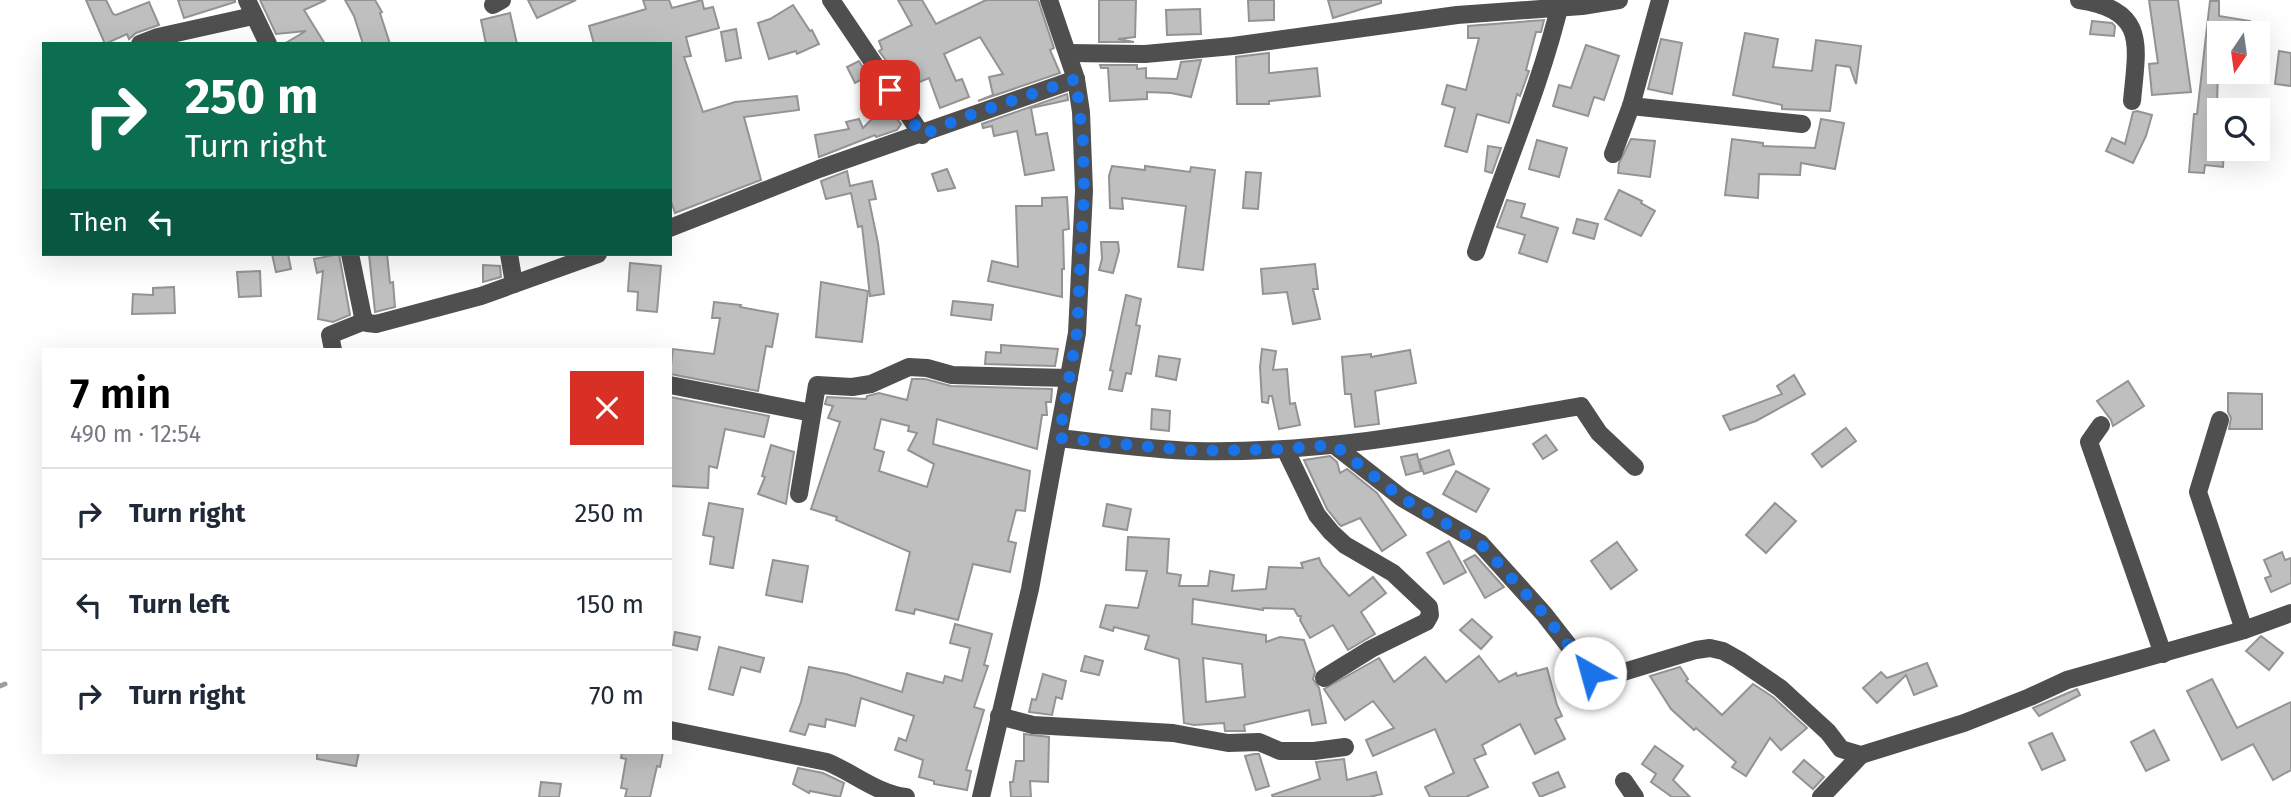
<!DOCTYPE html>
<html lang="en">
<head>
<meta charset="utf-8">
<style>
	body { margin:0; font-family:"Fira Sans",sans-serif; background:#f2f2f3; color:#1f2937; height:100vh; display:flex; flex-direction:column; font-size:26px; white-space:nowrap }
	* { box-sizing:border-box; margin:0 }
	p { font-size:23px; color:#747a83 }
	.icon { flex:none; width:38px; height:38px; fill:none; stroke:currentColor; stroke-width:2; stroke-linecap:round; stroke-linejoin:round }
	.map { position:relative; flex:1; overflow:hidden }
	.side { position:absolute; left:42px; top:348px; width:630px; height:406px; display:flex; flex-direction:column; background:#fff; border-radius:0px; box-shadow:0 7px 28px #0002 }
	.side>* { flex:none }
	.top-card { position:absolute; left:42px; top:42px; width:630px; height:214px; border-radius:0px; box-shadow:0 7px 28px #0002; background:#0b6e4f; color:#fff; overflow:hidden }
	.needle { width:46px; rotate:193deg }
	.controls { position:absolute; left:2207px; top:21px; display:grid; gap:14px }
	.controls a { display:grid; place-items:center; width:63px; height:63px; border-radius:0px; background:#fff; box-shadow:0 7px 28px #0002; font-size:35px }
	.pin { position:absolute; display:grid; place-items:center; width:60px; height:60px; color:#fff; margin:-30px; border-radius:14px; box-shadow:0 4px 10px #0006 }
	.me { position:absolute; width:77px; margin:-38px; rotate:322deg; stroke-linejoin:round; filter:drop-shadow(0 0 5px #0008) }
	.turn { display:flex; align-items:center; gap:24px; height:147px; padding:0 28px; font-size:32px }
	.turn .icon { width:91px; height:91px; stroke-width:2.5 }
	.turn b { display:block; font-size:49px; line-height:60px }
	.then { display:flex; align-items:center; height:66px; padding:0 28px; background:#0003; gap:14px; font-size:26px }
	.round { display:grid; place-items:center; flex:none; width:74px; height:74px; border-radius:0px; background:#f2f2f3 }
	.summary { display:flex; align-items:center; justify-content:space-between; height:119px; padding:0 28px }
	h1 { font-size:42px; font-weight:600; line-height:52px; color:#000 }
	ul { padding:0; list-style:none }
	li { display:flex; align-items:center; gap:21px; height:91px; padding:0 28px; border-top:2px solid #e0e1e3 }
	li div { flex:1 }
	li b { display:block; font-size:26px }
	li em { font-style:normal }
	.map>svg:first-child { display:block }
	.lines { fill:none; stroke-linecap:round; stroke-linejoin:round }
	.stream { stroke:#9d9d9d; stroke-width:5 }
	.building { fill:#bfbfbf; stroke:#939393; stroke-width:2; fill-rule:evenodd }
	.minor { stroke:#4f4f4f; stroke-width:18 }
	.route { stroke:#1a73e8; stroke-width:12; stroke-dasharray:0 21.6 }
</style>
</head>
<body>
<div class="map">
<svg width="2291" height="797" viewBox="0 0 2291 797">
	<rect width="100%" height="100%" fill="#fff"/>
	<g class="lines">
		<!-- stream -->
		<polyline class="stream" points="0,686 5,684"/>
	</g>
	<!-- building -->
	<g class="building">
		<polygon points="86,0 106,0 113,14 116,15 149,2 159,25 136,33 129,39 127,34 105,44"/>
		<polygon points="178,0 235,0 235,2 184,18"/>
		<polygon points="260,0 326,0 304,10 325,44 284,44 306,31 276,34"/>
		<polygon points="345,0 375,0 382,12 380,13 390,44 363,44 354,16"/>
		<polygon points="528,0 576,0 537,18"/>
		<polygon points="643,0 669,0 672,8 702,0 704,9 713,7 719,28 686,37 691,56 684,57 703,112 735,102 797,96 799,110 744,117 761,180 675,213 670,198 670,44 594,44 589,26 646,9"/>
		<polygon points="898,0 922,0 936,24 986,0 1038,0 1054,48 1050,50 1060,73 978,101 993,95 989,77 1003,74 980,37 944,54 956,81 962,79 969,97 940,108 929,78 905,88 895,64 889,65 879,51 882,49 879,41 912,25"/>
		<polygon points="1099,0 1136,0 1135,37 1118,39 1134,42 1099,42"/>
		<polygon points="1248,0 1274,0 1274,20 1249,21"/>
		<polygon points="1328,0 1381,0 1381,3 1333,18"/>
		<polygon points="2149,0 2178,0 2191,92 2152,95 2149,64 2158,63"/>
		<polygon points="2210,1 2219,1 2219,16 2250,21 2248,33 2219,33 2217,106 2219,107 2219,149 2224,149 2223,167 2205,165 2204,173 2189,172 2194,114 2197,114"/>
		<polygon points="793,5 810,31 812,30 819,44 797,54 796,51 769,59 758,23 770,19"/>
		<polygon points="1200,9 1201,34 1167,35 1166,10"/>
		<polygon points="510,13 517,44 486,44 481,20"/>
		<polygon points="1544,20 1541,32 1536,32 1526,70 1529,71 1520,96 1517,94 1509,123 1477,114 1467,152 1445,146 1455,108 1442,104 1447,85 1466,90 1479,38 1468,38 1468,26"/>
		<polygon points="2092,21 2112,23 2115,26 2114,36 2090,34"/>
		<polygon points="736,29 741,58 726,61 721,32"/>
		<polygon points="1745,33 1778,39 1773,67 1812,71 1816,40 1861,46 1856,84 1850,67 1836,65 1830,111 1782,109 1782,105 1733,95"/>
		<polygon points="1661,39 1682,43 1672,94 1648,89"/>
		<polygon points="1586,45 1619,56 1604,100 1594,97 1588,116 1553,106 1559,85 1571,88"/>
		<polygon points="2279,51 2291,53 2291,86 2275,84"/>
		<polygon points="1269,53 1269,73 1317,68 1320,96 1269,101 1269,104 1237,104 1236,57"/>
		<polygon points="1201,60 1191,97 1171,93 1147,92 1147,99 1110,101 1108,68 1101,68 1100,65 1137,65 1137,69 1146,68 1146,78 1177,79 1181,62"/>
		<polygon points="859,61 868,76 855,83 847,67"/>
		<polygon points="1067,94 1068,100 1031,108 1036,135 1047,133 1054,170 1025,175 1017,131 994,136 992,126 983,128 982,124"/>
		<polygon points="883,108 888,108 901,124 897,130 876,137 875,135 819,157 815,135 849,129 846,122 859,119 863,128"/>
		<polygon points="2137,111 2152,115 2146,136 2133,163 2106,151 2112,138 2125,144 2133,112"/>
		<polygon points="1821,119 1844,123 1835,169 1801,163 1800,175 1759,174 1758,198 1725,195 1732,139 1763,143 1763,146 1815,148"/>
		<polygon points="1631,139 1655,141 1650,177 1618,173 1619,163"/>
		<polygon points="1537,140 1567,148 1559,177 1529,169"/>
		<polygon points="1488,146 1501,148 1492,173 1485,171"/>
		<polygon points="1112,166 1145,170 1145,166 1190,172 1191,167 1215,170 1203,270 1178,267 1186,206 1122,198 1123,209 1110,208 1109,176"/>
		<polygon points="947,169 955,188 938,191 932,174"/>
		<polygon points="847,171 850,186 872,181 876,199 869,200 878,243 884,294 870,296 862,226 858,227 851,193 826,199 821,181"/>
		<polygon points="1246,172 1261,173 1258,209 1243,208"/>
		<polygon points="1619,190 1642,201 1641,203 1655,211 1641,236 1605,219"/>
		<polygon points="1067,197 1069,229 1063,230 1064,269 1062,269 1062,297 988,281 992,261 1018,267 1016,206 1042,206 1042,198"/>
		<polygon points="1507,200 1525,204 1521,217 1558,228 1547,262 1519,253 1525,235 1497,227"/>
		<polygon points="1577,219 1598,224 1594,239 1573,233"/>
		<polygon points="1101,242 1118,242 1119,251 1113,273 1099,270 1102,259"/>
		<polygon points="272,254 288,254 291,269 276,272"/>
		<polygon points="339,254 350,315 333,322 318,319 323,271 317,273 314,259"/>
		<polygon points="369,254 387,254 390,283 393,282 395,307 375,312"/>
		<polygon points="630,263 661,266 657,312 637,310 638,292 628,291"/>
		<polygon points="1315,264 1318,289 1313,289 1320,319 1293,324 1287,292 1263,294 1261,269"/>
		<polygon points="483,265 500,266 501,277 483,282"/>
		<polygon points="260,271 261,296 239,297 237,272"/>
		<polygon points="821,282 868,291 862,342 816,337"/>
		<polygon points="174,287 175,313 132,314 133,294 153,295 153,288"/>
		<polygon points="1126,295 1141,299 1136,325 1140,326 1131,374 1126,373 1122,391 1109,389 1113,371 1110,370"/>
		<polygon points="953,301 993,305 991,320 951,315"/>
		<polygon points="714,302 741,305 740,307 778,314 772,347 766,346 758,391 670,374 673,349 714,354 720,318 712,318"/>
		<polygon points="1001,345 1058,349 1055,366 985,364 986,352 1001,353"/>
		<polygon points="1262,349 1276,351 1273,370 1287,369 1290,404 1295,403 1300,425 1279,429 1272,396 1269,396 1268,403 1262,402 1260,367"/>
		<polygon points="1410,350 1416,383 1375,391 1379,424 1355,427 1351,394 1345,394 1342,357 1371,354 1371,357"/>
		<polygon points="1159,356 1180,359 1176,380 1156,376"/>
		<polygon points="1794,375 1805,394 1756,421 1730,430 1723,416 1782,394 1777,386"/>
		<path d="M912,379H925L951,386L1052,389L1051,402H1046L1047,415H1042L1037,449L937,419L933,444L1030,471L1025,511L1016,510L1008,541L1016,543L1010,572L973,564L958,620L915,609L914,614L896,610L910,552L836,520L837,517L811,509L840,422L828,418L833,406L825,404L827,397L866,399L867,396L879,393L907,400ZM881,419L909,426L908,431L917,433L908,450L934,464L927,487L879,471L884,452L874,449Z"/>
		<polygon points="2128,381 2144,406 2113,426 2111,420 2097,401"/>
		<polygon points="2228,393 2262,394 2262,429 2229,429 2231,418 2228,412"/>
		<polygon points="670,397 769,416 764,437 725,429 717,468 709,466 708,488 670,486"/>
		<polygon points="1152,409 1170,411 1169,431 1151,429"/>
		<polygon points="1846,428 1856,441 1822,467 1812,454"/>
		<polygon points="1546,435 1557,450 1543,459 1533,444"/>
		<polygon points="771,445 794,452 786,504 758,494 765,477 762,476"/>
		<polygon points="1449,450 1454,464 1424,474 1419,460"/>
		<polygon points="1417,454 1421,471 1406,475 1401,457"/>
		<polygon points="1330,456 1337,462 1340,473 1347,469 1377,493 1406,535 1382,551 1360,518 1341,526 1339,524 1327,509 1304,460"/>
		<polygon points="1456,471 1489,489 1476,512 1443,494"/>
		<polygon points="709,503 743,509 733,568 710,564 714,537 703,535"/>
		<polygon points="1775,503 1796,521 1766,553 1746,535"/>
		<polygon points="1107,504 1131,509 1127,530 1103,526"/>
		<path d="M1128,537L1169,539L1167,573L1181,575L1179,586H1208L1210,571L1234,575L1232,591L1266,589L1269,567L1303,568L1301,563L1319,558L1322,565L1349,596L1373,577L1386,593L1361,612L1375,634L1348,650L1333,625L1310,638L1300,620L1301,616H1298L1294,609L1263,608V610L1193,599L1192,624L1266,635V642L1280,637L1304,640L1315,672L1313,679L1319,688L1326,723L1312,725L1309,710L1244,725L1245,731H1225L1224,723L1194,725L1184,723L1179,659L1145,649L1149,636L1114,627L1113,631L1100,627L1106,605L1138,608L1147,571L1126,570ZM1203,658L1242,664L1245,697L1206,702Z"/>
		<polygon points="1449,541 1466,572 1444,584 1427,553"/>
		<polygon points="1617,542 1637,570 1611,589 1591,561"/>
		<polygon points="2282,552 2285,560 2291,558 2291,583 2271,592 2265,578 2271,576 2264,560"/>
		<polygon points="1475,555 1504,587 1485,598 1464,561"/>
		<polygon points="773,560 808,566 802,602 766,595"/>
		<polygon points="1472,619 1492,637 1481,649 1460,630"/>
		<polygon points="955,624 992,634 984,665 988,666 974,707 984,710 966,770 971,771 967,790 934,784 934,781 919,777 923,760 895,750 899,738 906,741 914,716 861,698 855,726 826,719 825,727 809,724 805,735 790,731 801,702 809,667 846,674 902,692 907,673 943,683 945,676 962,681 970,648 950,643"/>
		<polygon points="675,632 700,637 697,650 673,645"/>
		<polygon points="2261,636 2283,653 2269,670 2246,651"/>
		<polygon points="719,647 764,658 760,672 741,667 733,695 709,689"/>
		<polygon points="1085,656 1103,661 1099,675 1081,671"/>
		<polygon points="1479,656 1499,682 1516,673 1517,676 1547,668 1557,705 1562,716 1555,719 1565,739 1535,754 1520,724 1482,745 1486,754 1474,759 1488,787 1466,797 1430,797 1425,787 1454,773 1435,729 1373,756 1366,740 1394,728 1373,701 1345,720 1324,689 1379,658 1394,682 1425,657 1446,682"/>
		<polygon points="1927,663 1937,686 1914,695 1906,675 1877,703 1863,688 1881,672 1887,678"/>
		<polygon points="1680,667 1688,679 1686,681 1722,715 1753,684 1773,697 1807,728 1781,750 1770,738 1746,776 1732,767 1736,762 1696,728 1694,730 1671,709 1650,676"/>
		<polygon points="1043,674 1066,681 1062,699 1056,697 1052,715 1029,712 1032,699 1036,700"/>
		<polygon points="2212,679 2237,728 2291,702 2291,770 2273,780 2253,744 2222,760 2187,691"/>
		<polygon points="2077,689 2080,695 2039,716 2033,708"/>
		<polygon points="2154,730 2169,760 2146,771 2131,742"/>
		<polygon points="2052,733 2065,760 2042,770 2029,743"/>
		<polygon points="1024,734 1049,737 1048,782 1030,781 1031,797 1011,797 1010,782 1013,782 1016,761 1024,761"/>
		<polygon points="1655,746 1683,766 1673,780 1690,797 1672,797 1651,782 1656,774 1642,764"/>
		<polygon points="317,752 359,752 356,766 317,759"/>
		<polygon points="622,752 663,752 660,767 657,766 650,797 625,797 627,789 621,788 626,759 621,758"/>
		<polygon points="1254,754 1259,754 1269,786 1256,790 1245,756"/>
		<polygon points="1344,759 1347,780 1376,772 1382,794 1369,797 1273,797 1272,795 1320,779 1316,762"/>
		<polygon points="1804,760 1824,777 1813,789 1793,772"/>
		<polygon points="798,768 823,773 844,783 840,797 810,791 809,793 793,784"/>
		<polygon points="1558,772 1565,787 1540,797 1533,783"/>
		<polygon points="541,782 561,784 559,797 539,797"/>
	</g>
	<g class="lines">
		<!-- minor -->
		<g class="minor">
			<polyline points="247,0 268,44"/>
			<polyline points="831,0 922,135"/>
			<path d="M2079,0C2148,10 2137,46 2132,101"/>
			<polyline points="493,5 502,0"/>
			<polyline points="140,44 158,37 253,16"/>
			<polyline points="1068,53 1145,54 1233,46 1457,15 1582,6 1619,0"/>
			<polyline points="1631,106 1802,124"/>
			<polyline points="1613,154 1631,106 1660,0"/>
			<polyline points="670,228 819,169 1076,79"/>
			<path d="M1476,252C1504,168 1541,86 1561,0"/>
			<polyline points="350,254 363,317 367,323 376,324 481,296 598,254"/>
			<polyline points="509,254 514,284"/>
			<polyline points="333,350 330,335 365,321"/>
			<polyline points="670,385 812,413"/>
			<polyline points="2220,420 2198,492 2244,630"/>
			<polyline points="2101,425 2089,442 2163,654"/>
			<path d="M1059,438C1104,443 1151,450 1196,451C1326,454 1454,428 1581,406L1599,433L1635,467"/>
			<polyline points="1334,445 1402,498 1480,543 1544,614 1590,673 1599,677 1607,677 1696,650 1710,648 1723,651 1739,660 1780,688 1828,732 1841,749 1861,755 1964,723 2030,697 2067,680 2244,630 2291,613"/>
			<polyline points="1285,449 1317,515 1331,532 1345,545 1393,573 1429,607 1430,615 1426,622 1371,649 1324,678"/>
			<polyline points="799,494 817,385 852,387 871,384 909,367 927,368 952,375 1069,378"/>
			<polyline points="999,716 1033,725 1173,733 1228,743 1259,742 1280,751 1314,751 1345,747"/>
			<path d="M670,730L827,762C854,773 876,793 906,797"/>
			<polyline points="1624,781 1635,797"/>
			<polyline points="981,797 1030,589 1077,333 1084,191 1081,112 1076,79 1049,0"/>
			<polyline points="1821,797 1861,755"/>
		</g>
	</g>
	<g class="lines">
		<!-- route -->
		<polyline class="route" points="890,90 922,135 964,117 1076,79 1083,142 1084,191 1080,272 1077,332 1059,438 1195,451 1285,449 1334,445 1402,498 1480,543 1544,614 1590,673"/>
	</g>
</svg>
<div class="controls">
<a><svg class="needle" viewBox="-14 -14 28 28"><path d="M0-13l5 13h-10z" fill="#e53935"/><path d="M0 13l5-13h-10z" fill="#747a83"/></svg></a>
<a><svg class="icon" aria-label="search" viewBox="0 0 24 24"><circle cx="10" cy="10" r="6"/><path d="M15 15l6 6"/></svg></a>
</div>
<div class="pin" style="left:890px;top:90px;background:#d93025"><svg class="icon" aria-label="arrive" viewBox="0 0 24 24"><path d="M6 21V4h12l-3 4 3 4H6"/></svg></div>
<svg class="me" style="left:1590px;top:673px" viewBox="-20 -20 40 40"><circle r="19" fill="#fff"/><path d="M0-13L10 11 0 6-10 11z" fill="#1a73e8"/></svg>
<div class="top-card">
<div class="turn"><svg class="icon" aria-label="right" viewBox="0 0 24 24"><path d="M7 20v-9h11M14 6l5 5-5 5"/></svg><div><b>250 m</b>Turn right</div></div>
<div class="then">Then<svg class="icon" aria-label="left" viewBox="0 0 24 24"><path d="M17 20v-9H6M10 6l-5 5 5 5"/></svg></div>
</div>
<section class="side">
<div class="summary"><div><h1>7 min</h1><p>490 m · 12:54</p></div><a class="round" style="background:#d93025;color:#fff"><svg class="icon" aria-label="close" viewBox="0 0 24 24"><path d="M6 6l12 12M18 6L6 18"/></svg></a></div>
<ul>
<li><svg class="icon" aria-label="right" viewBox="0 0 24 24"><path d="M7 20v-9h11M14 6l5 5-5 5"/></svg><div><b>Turn right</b></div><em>250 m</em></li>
<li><svg class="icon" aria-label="left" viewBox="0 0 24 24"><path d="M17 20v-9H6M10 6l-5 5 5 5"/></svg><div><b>Turn left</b></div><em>150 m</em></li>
<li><svg class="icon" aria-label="right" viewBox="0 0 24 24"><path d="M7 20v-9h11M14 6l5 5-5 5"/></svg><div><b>Turn right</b></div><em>70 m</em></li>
</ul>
</section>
</div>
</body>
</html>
